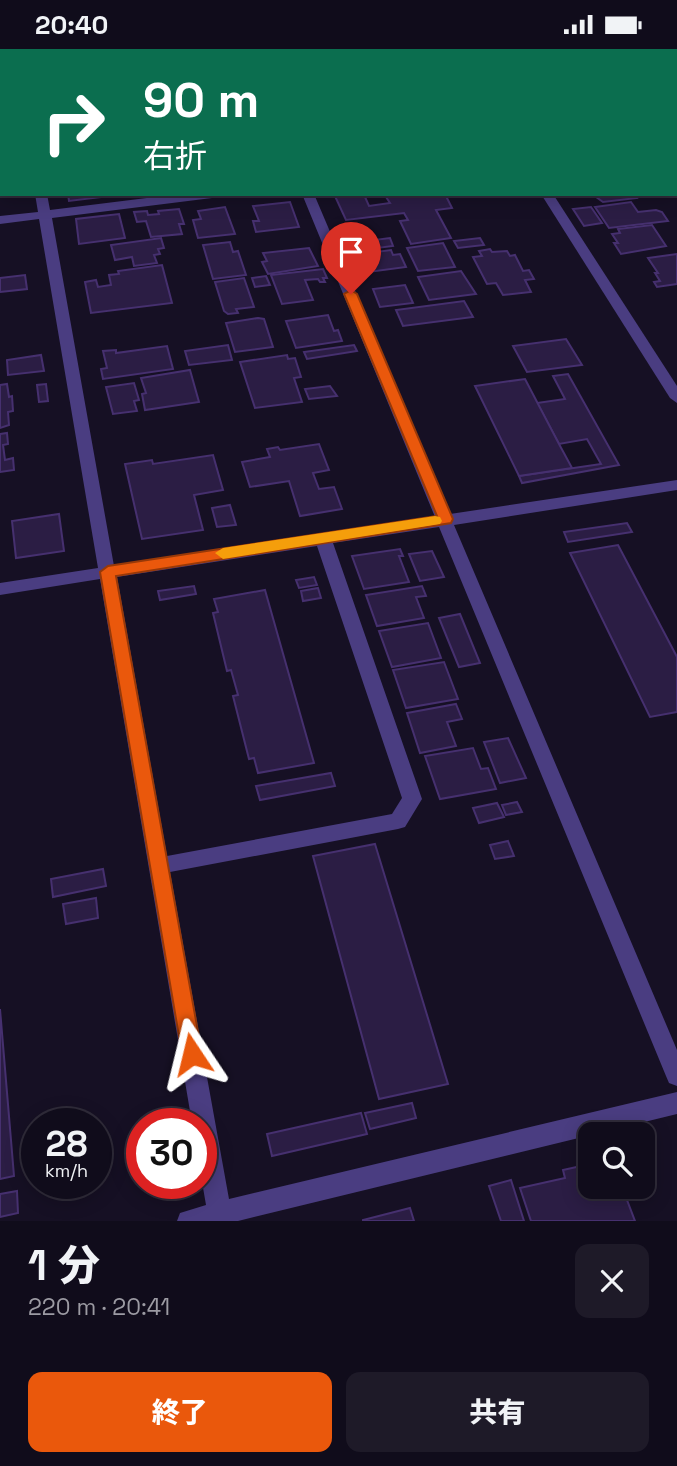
<!DOCTYPE html>
<html lang="ja">
<head>
<meta charset="utf-8">
<style>
	body { margin:0; font-family:"Space Grotesk","Noto Sans JP",sans-serif; background:#1e1a28; color:#f1f3f6; height:100vh; display:flex; flex-direction:column; font-size:26px; white-space:nowrap }
	* { box-sizing:border-box; margin:0 }
	p { font-size:23px; color:#9c9ba3 }
	.icon { flex:none; width:38px; height:38px; fill:none; stroke:currentColor; stroke-width:2; stroke-linecap:round; stroke-linejoin:round }
	.map { position:relative; height:1172px; overflow:hidden }
	.side { display:flex; flex-direction:column; background:#100c1b; flex:1 }
	.side>* { flex:none }
	.banner { position:absolute; left:0px; top:0px; width:677px; height:147px; box-shadow:0 4px 18px #0003,0 0 0 2px #302c3a; background:#0b6e4f; color:#fff; overflow:hidden }
	.buttons { position:absolute; left:578px; top:1073px; display:grid; gap:14px }
	.buttons a { display:grid; place-items:center; width:77px; height:77px; border-radius:14px; background:#100c1b; box-shadow:0 4px 18px #0003,0 0 0 2px #302c3a; font-size:35px }
	.speed { position:absolute; left:21px; top:1059px; display:flex; gap:14px; font-size:35px; font-weight:700; text-align:center }
	.speed>* { display:grid; place-content:center; width:91px; height:91px; border-radius:50%; background:#100c1b; box-shadow:0 4px 18px #0003,0 0 0 2px #302c3a; line-height:1 }
	.speed small { font-size:18px; font-weight:400 }
	.speed .limit { border:10px solid #d22; background:#fff; color:#111 }
	.pin { position:absolute; display:grid; place-items:center; width:60px; height:60px; color:#fff; margin:-72px -30px; border-radius:50% 50% 50% 0; rotate:-45deg; box-shadow:0 0 7px #0007 }
	.pin .icon { rotate:45deg }
	.me { position:absolute; width:77px; margin:-38px; rotate:350deg; stroke-linejoin:round; filter:drop-shadow(0 0 5px #0008) }
	.turn { display:flex; align-items:center; gap:24px; height:147px; padding:0 28px; font-size:32px }
	.turn .icon { width:91px; height:91px; stroke-width:2.5 }
	.turn b { display:block; font-size:49px; line-height:60px }
	.round { display:grid; place-items:center; flex:none; width:74px; height:74px; border-radius:14px; background:#1e1a28 }
	.overview { display:flex; align-items:center; justify-content:space-between; height:119px; padding:0 28px }
	h1 { font-size:42px; font-weight:800; line-height:52px }
	.primary-button { display:flex; gap:14px; margin-top:auto; padding:14px 28px }
	.primary-button a { flex:1; height:80px; border-radius:14px; background:#ea580c; color:#fff; font-size:28px; font-weight:800; line-height:80px; text-align:center }
	.primary-button a+a { background:#1e1a28; color:#f1f3f6 }
	.status { display:flex; justify-content:space-between; align-items:center; height:49px; padding:0 35px; background:#100c1b; direction:ltr }
	.status svg { height:19px; fill:currentColor }
	.map>svg:first-child { display:block }
	.building { fill:#2b1d44; stroke:#46306f; stroke-width:2 }
	.lines { fill:none; stroke-linecap:round; stroke-linejoin:round }
	.minor { fill:#4a3d81; fill-rule:evenodd }
	.route { fill:#ea580c; stroke:#983908; stroke-width:2 }
	.slow { fill:#f59e0b }
</style>
</head>
<body>
<div class="status"><b>20:40</b><svg viewBox="0 0 49 12"><path d="M0 12V9h3v3zM5 12V6h3v6zM10 12V3h3v9zM15 12V0h3v12zM26 1h20v11H26zM47 4h2v5h-2z"/></svg></div>
<div class="map">
<svg width="677" height="1172" viewBox="0 0 677 1172">
	<rect width="100%" height="100%" fill="#161024"/>
	<!-- building -->
	<g class="building">
		<polygon points="68,145 109,145 110,147 69,152"/>
		<polygon points="334,145 373,145 365,148 369,157 390,154 386,148 445,145 452,159 436,161 451,189 411,195 400,172 408,171 404,164 346,171"/>
		<polygon points="592,145 635,145 637,149 603,153"/>
		<polygon points="290,153 299,178 256,183 253,172 259,172 253,157"/>
		<polygon points="631,153 638,163 656,161 662,163 668,172 609,179 595,158"/>
		<polygon points="225,158 235,185 198,189 193,171 201,170 198,162"/>
		<polygon points="591,158 602,174 584,177 573,160"/>
		<polygon points="179,160 184,175 179,175 182,185 151,188 146,172 137,173 134,163 147,162 148,166 159,165 158,162"/>
		<polygon points="119,165 125,189 79,195 76,170"/>
		<polygon points="652,176 666,197 621,205 614,194 618,194 612,185 620,184 618,180"/>
		<polygon points="161,189 164,199 158,200 160,205 154,206 157,214 134,217 132,208 115,211 111,196"/>
		<polygon points="390,189 393,197 369,200 366,192"/>
		<polygon points="480,189 484,196 458,199 454,192"/>
		<polygon points="230,193 233,203 238,202 246,226 213,230 203,196"/>
		<polygon points="443,194 455,218 418,222 407,199"/>
		<polygon points="309,199 318,217 268,225 262,213 267,212 263,204"/>
		<polygon points="490,200 492,203 507,202 510,207 515,206 523,222 529,221 534,230 525,231 531,243 503,246 496,234 487,235 473,208 482,207 479,202"/>
		<polygon points="391,201 393,206 400,205 406,218 361,224 353,206"/>
		<polygon points="677,205 677,235 657,238 654,233 660,232 655,224 658,224 648,209"/>
		<polygon points="162,216 172,254 91,264 85,233 96,231 98,238 111,236 109,226 119,225 118,222"/>
		<polygon points="323,220 327,229 323,229 325,233 320,233 318,230 305,231 313,251 282,255 271,226"/>
		<polygon points="461,222 476,245 429,251 418,228"/>
		<polygon points="25,226 27,240 0,243 0,229"/>
		<polygon points="266,227 270,236 255,238 252,229"/>
		<polygon points="244,229 254,258 236,260 238,264 228,265 224,262 215,233"/>
		<polygon points="405,236 413,254 380,258 373,240"/>
		<polygon points="464,252 473,268 403,277 396,261"/>
		<polygon points="328,266 334,282 338,281 342,292 296,299 286,272"/>
		<polygon points="258,269 264,270 273,298 235,303 226,274"/>
		<polygon points="566,290 582,316 527,323 513,297"/>
		<polygon points="228,296 232,311 189,316 185,302"/>
		<polygon points="354,296 357,302 307,310 304,303"/>
		<polygon points="167,297 173,320 103,330 101,320 107,319 103,302 116,301 116,304"/>
		<polygon points="41,306 44,322 8,326 7,311"/>
		<polygon points="287,306 288,310 295,309 301,328 294,329 302,353 255,359 240,313"/>
		<polygon points="190,321 199,353 145,361 142,345 146,344 141,329"/>
		<polygon points="568,325 619,416 522,434 519,427 601,415 587,390 559,395 537,354 565,350 553,327"/>
		<polygon points="525,330 559,395 572,419 519,427 475,337"/>
		<polygon points="134,334 139,351 134,352 137,362 113,365 106,338"/>
		<polygon points="7,335 9,348 12,347 13,362 8,363 9,376 0,379 0,336"/>
		<polygon points="46,335 48,352 39,353 37,336"/>
		<polygon points="330,337 337,347 309,350 305,340"/>
		<polygon points="7,384 8,395 3,396 5,411 13,409 14,421 0,423 0,385"/>
		<polygon points="319,395 329,421 313,424 319,440 334,438 342,460 300,467 289,432 250,438 242,413 270,408 267,400 278,398 280,401"/>
		<polygon points="213,406 223,441 194,446 203,481 142,490 125,415 152,411 153,415"/>
		<polygon points="230,456 236,476 217,478 212,459"/>
		<polygon points="59,465 64,502 16,509 12,472"/>
		<polygon points="627,474 632,483 568,493 564,483"/>
		<polygon points="618,496 677,608 677,663 650,668 570,504"/>
		<polygon points="400,500 403,507 399,507 409,533 364,540 352,507"/>
		<polygon points="432,502 444,528 420,532 409,505"/>
		<polygon points="314,528 317,536 299,539 296,531"/>
		<polygon points="194,537 196,545 160,551 158,542"/>
		<polygon points="422,537 426,547 416,548 424,569 377,577 366,546"/>
		<polygon points="318,539 321,549 303,552 301,542"/>
		<polygon points="265,541 314,714 258,724 254,709 249,710 233,647 238,646 231,621 227,622 213,564 218,563 214,550"/>
		<polygon points="460,565 480,614 459,618 439,569"/>
		<polygon points="428,574 441,609 392,618 379,582"/>
		<polygon points="444,613 458,650 406,659 393,621"/>
		<polygon points="456,655 462,670 447,673 456,697 420,704 407,664"/>
		<polygon points="508,689 526,729 500,734 484,693"/>
		<polygon points="473,699 481,720 488,719 496,740 440,750 425,707"/>
		<polygon points="331,724 335,737 260,751 256,737"/>
		<polygon points="517,753 522,763 506,766 502,756"/>
		<polygon points="497,754 504,768 479,774 473,759"/>
		<polygon points="508,792 514,807 495,810 490,796"/>
		<polygon points="375,795 448,1035 379,1050 313,807"/>
		<polygon points="103,820 106,837 53,848 51,830"/>
		<polygon points="96,849 98,869 66,875 63,855"/>
		<polygon points="0,960 14,1127 0,1130"/>
		<polygon points="412,1054 416,1069 370,1080 365,1064"/>
		<polygon points="361,1064 367,1085 272,1107 267,1085"/>
		<polygon points="590,1115 590,1138 622,1138 635,1172 531,1172 520,1139 565,1129 563,1121"/>
		<polygon points="511,1131 524,1172 501,1172 489,1137"/>
		<polygon points="17,1142 18,1164 0,1168 0,1145"/>
		<polygon points="410,1159 414,1172 363,1172 363,1171"/>
	</g>
	<g class="lines">
		<!-- minor -->
		<g class="minor">
			<polygon points="209,0 219,0 220,2 209,2"/>
			<polygon points="260,0 285,0 259,2"/>
			<rect x="0" y="27" width="2" height="6"/>
			<polygon points="676,86 677,86 677,94 676,93"/>
			<path d="M35,145H47L50,161L179,145H218L212,149L52,169L114,517L435,468L302,145H314L450,465L677,431V441L454,476L677,1001V1037L669,1034L666,1027L439,478L333,494L422,750L405,778L398,780L170,823L229,1150L677,1043V1065L238,1172H177L180,1164L206,1156L201,1127V1074H192L100,530L0,546V534L98,519L39,170L0,175V167L38,163ZM317,497L402,749L392,765L167,807L117,528Z"/>
			<polygon points="541,145 553,145 677,337 677,354 670,349"/>
		</g>
	</g>
	<!-- route -->
	<polygon class="route" points="351,241 357,245 453,470 451,474 116,527 202,1005 199,1011 192,1014 185,1011 182,1005 100,523 108,517 437,467 344,245"/>
	<!-- slow -->
	<polygon class="slow" points="435,467 440,468 442,472 440,475 223,510 215,504 223,499"/>
</svg>
<div class="buttons">
<a><svg class="icon" aria-label="search" viewBox="0 0 24 24"><circle cx="10" cy="10" r="6"/><path d="M15 15l6 6"/></svg></a>
</div>
<div class="speed"><div>28<small>km/h</small></div><div class="limit">30</div></div>
<div class="pin" style="left:351px;top:245px;background:#d93025"><svg class="icon" aria-label="arrive" viewBox="0 0 24 24"><path d="M6 21V4h12l-3 4 3 4H6"/></svg></div>
<svg class="me" style="left:192px;top:1005px" viewBox="-20 -20 40 40"><path d="M0-17L14 15 0 8-14 15z" fill="#ea580c" stroke="#fff" stroke-width="4"/></svg>
<div class="banner">
<div class="turn"><svg class="icon" aria-label="right" viewBox="0 0 24 24"><path d="M7 20v-9h11M14 6l5 5-5 5"/></svg><div><b>90 m</b>右折</div></div>
</div>
</div>
<section class="side">
<div class="overview"><div><h1>1 分</h1><p>220 m · 20:41</p></div><a class="round"><svg class="icon" aria-label="close" viewBox="0 0 24 24"><path d="M6 6l12 12M18 6L6 18"/></svg></a></div>
<div class="primary-button"><a>終了</a><a>共有</a></div>
</section>
</body>
</html>
